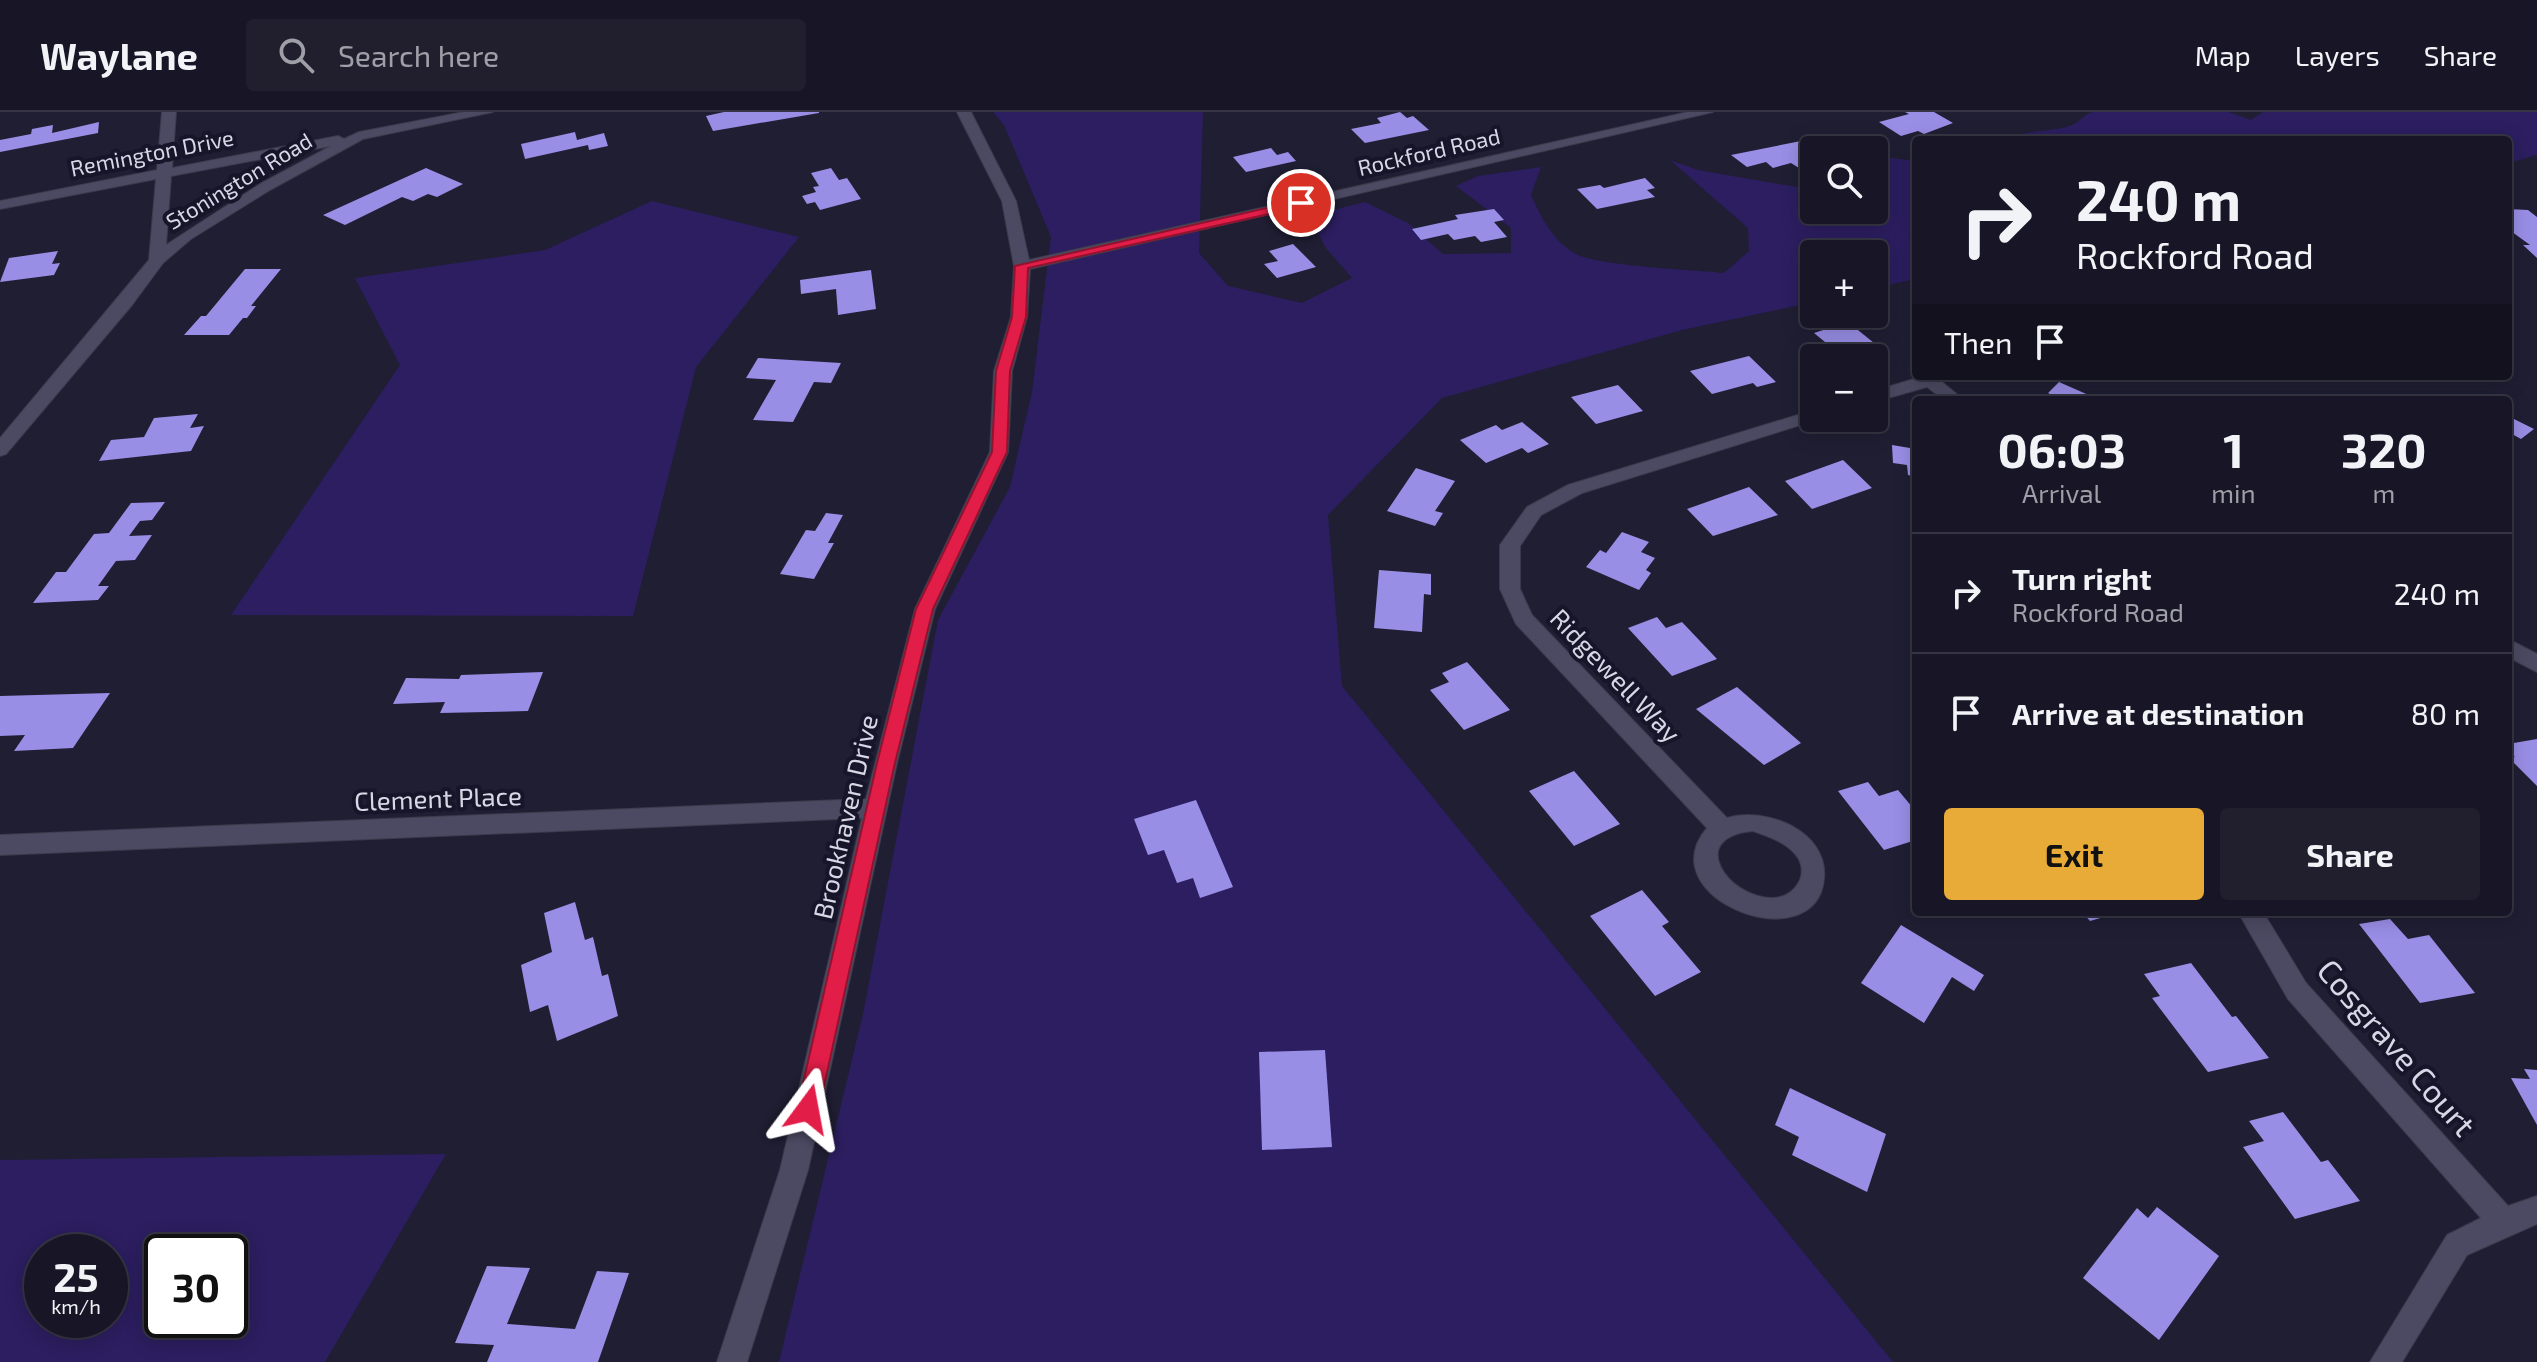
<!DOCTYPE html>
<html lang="en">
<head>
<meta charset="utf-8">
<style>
	body { margin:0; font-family:"Exo 2",sans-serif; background:#211f2e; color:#f1f3f6; height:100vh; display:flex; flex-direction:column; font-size:30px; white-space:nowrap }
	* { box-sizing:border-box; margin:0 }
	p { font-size:26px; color:#9f9fa7 }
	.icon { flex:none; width:44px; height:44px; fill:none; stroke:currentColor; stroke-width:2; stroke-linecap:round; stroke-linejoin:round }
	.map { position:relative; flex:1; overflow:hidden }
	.side { position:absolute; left:1912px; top:284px; width:600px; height:520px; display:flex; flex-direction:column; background:#181626; border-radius:8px; box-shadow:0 4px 20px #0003,0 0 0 2px #363543 }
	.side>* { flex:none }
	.top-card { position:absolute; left:1912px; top:24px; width:600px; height:244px; border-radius:8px; box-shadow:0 4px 20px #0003,0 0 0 2px #363543; background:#181626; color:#f1f3f6; overflow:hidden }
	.controls { position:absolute; left:1800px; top:24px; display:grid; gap:16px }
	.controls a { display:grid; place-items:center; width:88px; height:88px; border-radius:8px; background:#181626; box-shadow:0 4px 20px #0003,0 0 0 2px #363543; font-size:40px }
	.speed { position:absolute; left:24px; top:1122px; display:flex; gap:16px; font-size:40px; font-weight:700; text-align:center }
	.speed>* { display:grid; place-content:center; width:104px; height:104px; border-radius:50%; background:#181626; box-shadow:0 4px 20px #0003,0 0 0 2px #363543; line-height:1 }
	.speed small { font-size:20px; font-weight:400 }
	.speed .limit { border:4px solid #111; border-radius:12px; background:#fff; color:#111 }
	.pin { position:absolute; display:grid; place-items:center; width:68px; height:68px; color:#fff; margin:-34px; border:4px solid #fff; border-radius:50%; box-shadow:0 2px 8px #0007 }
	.me { position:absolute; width:88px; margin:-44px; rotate:13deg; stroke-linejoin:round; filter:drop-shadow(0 0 6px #0008) }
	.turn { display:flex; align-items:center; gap:28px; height:168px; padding:0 32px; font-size:36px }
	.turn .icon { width:104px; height:104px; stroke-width:2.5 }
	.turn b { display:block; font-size:56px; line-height:68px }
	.then { display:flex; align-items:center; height:76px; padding:0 32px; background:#0003; gap:16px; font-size:30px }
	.eta { display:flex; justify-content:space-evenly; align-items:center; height:136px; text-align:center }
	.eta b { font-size:48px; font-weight:700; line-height:56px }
	.action { display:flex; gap:16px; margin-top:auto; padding:16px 32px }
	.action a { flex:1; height:92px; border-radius:8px; background:#e8ab37; color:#111; font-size:32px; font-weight:700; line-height:92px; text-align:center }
	.action a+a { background:#211f2e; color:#f1f3f6 }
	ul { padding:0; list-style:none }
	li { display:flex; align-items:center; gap:24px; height:120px; padding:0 32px; border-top:2px solid #363543 }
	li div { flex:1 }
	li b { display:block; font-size:30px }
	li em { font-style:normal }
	header { display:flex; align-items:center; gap:48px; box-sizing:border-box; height:112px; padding:0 40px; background:#181626; border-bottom:2px solid #363543 }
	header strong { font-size:38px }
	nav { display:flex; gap:44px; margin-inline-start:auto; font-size:28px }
	.search { width:560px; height:72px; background:#211f2e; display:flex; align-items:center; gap:20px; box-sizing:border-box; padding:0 28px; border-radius:8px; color:#9f9fa7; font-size:30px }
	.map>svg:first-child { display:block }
	.green { fill:#2c1e60; fill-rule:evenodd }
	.building { fill:#988ee6 }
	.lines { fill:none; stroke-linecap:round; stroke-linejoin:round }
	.minor-casing { stroke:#3b3a4b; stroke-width:2 }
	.minor { fill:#4c4a62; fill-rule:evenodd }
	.route { fill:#e11d48; stroke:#92132f; stroke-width:2 }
	.labels { text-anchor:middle; stroke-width:8; stroke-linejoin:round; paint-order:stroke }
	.far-street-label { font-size:22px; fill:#d8d7e6; stroke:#171529 }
	.street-label { font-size:26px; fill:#d8d7e6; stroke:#171529 }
	.near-street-label { font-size:32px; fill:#d8d7e6; stroke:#171529 }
</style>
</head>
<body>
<header>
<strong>Waylane</strong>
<div class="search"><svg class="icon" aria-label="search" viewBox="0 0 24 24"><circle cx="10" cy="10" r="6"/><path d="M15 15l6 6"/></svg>Search here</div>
<nav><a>Map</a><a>Layers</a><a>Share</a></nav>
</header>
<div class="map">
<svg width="2537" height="1250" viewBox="0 0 2537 1250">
	<rect width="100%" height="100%" fill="#201e33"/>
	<!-- green -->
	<g class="green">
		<path d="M993,0H1203L1199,141L1228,174L1302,191L1352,166L1325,135L1310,104L1365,90L1408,111L1443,142L1511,141V116L1456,74L1478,64L1541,55L1531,83C1541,105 1553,129 1576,142C1598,154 1694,158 1724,161L1749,139L1748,116L1670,48L1698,58L1814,78V98H1874V44L1916,49V167L1874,176V142H1814V190L1682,218L1442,286L1328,403L1342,574L1893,1250H779L863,902L938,508L1010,375L1032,280L1051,125L1004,13Z"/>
		<path d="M2093,0H2229L2251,8L2263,0H2537V43L2508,51V28H2008C2028,16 2051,21 2072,13C2081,10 2083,2 2093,0Z"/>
		<polygon points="652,89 799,125 696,255 633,504 231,503 400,253 355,166 545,138"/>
		<path d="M446,1042L325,1250H0V1048ZM42,1140H110V1208H42ZM162,1140H230V1208H162Z"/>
	</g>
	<!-- building -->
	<g class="building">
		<polygon points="724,0 819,0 819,1 713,19 706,4"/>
		<polygon points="1400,0 1407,6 1413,4 1429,18 1365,31 1351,17 1381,11 1377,6"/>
		<polygon points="1905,0 1934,0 1953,11 1924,22 1918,19 1901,24 1879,10 1909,2"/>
		<polygon points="99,10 98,21 0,40 0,28 31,22 32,17 53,13 52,21"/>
		<polygon points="575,20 577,28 604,21 608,34 589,38 588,33 525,47 521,32"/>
		<polygon points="1801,29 1814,38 1814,46 1804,48 1811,54 1799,56 1791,51 1773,56 1766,50 1747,55 1731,43"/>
		<polygon points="1271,36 1277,43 1288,40 1296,49 1246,60 1233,45"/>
		<polygon points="426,56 463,72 437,85 428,82 413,89 402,85 345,113 323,103"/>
		<polygon points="831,56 839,68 847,66 861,87 820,98 815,90 807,92 802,84 816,80 813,75 819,74 811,61"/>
		<polygon points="1645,66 1655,76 1647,78 1655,85 1597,97 1577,77 1600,73 1604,76"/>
		<polygon points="1494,97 1504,108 1494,110 1507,125 1481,130 1475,124 1454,128 1448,122 1421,128 1412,117 1458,107 1455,103"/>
		<polygon points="2508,97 2528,98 2537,105 2537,146 2523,133 2530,133 2508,117"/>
		<polygon points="1293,132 1316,155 1277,166 1264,152 1278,149 1269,139"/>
		<polygon points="58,139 52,152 60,151 54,163 0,170 9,146"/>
		<polygon points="245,157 281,157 251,194 256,194 247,206 243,206 229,223 184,223 201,204 206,204"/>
		<polygon points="871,158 876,197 838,203 836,177 801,182 800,168"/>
		<polygon points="1848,210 1879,235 1830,246 1814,233 1825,230 1814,221"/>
		<polygon points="1749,244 1776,270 1757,275 1753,271 1712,282 1690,259"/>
		<polygon points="758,246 841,251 831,271 814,270 793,310 753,308 776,268 746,266"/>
		<polygon points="2059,270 2100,288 2049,288 2054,284 2048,281"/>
		<polygon points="1618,273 1643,299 1596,312 1571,285"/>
		<polygon points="198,302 190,316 204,314 191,339 99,349 111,328 144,325 154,306"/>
		<polygon points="2508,304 2534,317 2521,327 2512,322 2508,326"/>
		<polygon points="1522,310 1549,332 1528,341 1522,336 1486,351 1460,328 1496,313 1502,318"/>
		<polygon points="1892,333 1916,337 1916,365 1908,363 1907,353 1893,351"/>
		<polygon points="1843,348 1872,376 1812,397 1785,369"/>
		<polygon points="1416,356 1455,369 1435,399 1443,401 1435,414 1387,399"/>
		<polygon points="1749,375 1778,403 1713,424 1687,397"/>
		<polygon points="165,390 152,408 140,409 129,424 152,423 135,448 116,449 98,474 109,474 98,488 33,491 56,460 66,460 94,422 109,421 131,391"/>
		<polygon points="826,401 843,403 828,431 834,431 814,467 780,462 806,418 815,419"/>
		<polygon points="1622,420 1649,430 1641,440 1655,446 1646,458 1651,461 1639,478 1586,455 1600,438 1606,441"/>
		<polygon points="1379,458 1431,462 1431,483 1424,482 1422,520 1374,516"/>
		<polygon points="1657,505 1666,516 1682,510 1717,547 1672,564 1628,516"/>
		<polygon points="1467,550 1510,598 1464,618 1430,578 1449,570 1442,561"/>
		<polygon points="543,560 528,599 440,601 445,590 393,592 406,566 459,567 461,563"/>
		<polygon points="1737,575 1801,631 1764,653 1696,597"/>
		<polygon points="110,581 73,636 14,639 25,623 0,624 0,584"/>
		<polygon points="2537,627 2537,674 2509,646 2515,645 2508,638 2508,632"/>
		<polygon points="1574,659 1620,712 1574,734 1529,679"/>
		<polygon points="1868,670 1879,684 1898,678 1913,696 1916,695 1916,728 1884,738 1838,679"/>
		<polygon points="1196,688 1233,775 1200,786 1193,766 1177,771 1164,738 1148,743 1134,707"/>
		<polygon points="1642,778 1669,810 1662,814 1701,860 1655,884 1590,804"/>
		<polygon points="575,790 585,828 593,825 602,864 608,862 618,904 557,929 548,893 530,900 521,853 552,840 544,801"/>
		<polygon points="2082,800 2118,800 2118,801 2090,809"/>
		<polygon points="2390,807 2408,827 2429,823 2475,881 2420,891 2359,812"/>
		<polygon points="1901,813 1984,863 1974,879 1952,865 1924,911 1861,871"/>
		<polygon points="2191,851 2232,905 2236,904 2269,946 2208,960 2152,886 2160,884 2144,862"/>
		<polygon points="1325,938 1332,1035 1262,1038 1259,940"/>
		<polygon points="2524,957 2537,958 2537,1013 2511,966 2530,967"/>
		<polygon points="1790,976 1886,1022 1867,1080 1792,1043 1799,1025 1775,1013"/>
		<polygon points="2283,1000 2321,1050 2328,1048 2360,1089 2295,1107 2243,1035 2264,1029 2249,1009"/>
		<polygon points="2157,1095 2219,1144 2159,1228 2083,1166 2137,1096 2148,1106"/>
		<polygon points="487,1154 530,1156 507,1212 575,1217 597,1159 629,1161 598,1250 487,1250 494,1233 455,1231"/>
	</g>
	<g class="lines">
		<defs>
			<g id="minor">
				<path d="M162,0H176L172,56L338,24L344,27L359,20L464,0H493L363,27L270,78L191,127L163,151L132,193L6,342L0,344V326L149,148L156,67L0,97V89L157,58ZM331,34L260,72L166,133L171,64Z"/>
				<polygon points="957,0 971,0 1016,89 1029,148 1688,0 1713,0 1030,157 1027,205 1012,259 1008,340 935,497 897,651 808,1058 747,1250 717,1250 780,1058 862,706 0,743 0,723 866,687 915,497 990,340 994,259 1011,205 1014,154 1002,89"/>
				<polygon points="1924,264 1952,264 1942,270 1964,288 1944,288 1927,275 1874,290 1874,279"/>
				<path d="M1814,298V306L1820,307L1582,381L1541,403L1520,434V477L1532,503L1727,706C1765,694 1829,719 1824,767C1816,850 1647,787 1707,716L1516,512L1500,477V433L1527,395L1568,373ZM1753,719C1768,725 1785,729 1796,743C1811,762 1794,786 1773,786C1727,786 1686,725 1753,719Z"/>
				<polygon points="2508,527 2537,542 2537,560 2508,545"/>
				<polygon points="2238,800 2263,800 2306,871 2508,1094 2537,1084 2537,1112 2467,1143 2402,1250 2370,1250 2447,1123 2481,1106 2288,887"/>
			</g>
		</defs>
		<!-- minor casing -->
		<use href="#minor" class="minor-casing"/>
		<!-- minor -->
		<use href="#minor" class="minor"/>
	</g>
	<!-- route -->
	<polygon class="route" points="1301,88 1307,91 1305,94 1028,156 1026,205 1010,259 1007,340 933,497 895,651 819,997 816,1005 808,1008 800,1005 797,997 877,651 916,497 992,340 996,259 1012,205 1015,154"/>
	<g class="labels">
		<!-- far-street labels -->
		<g class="far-street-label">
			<text transform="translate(1429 40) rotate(-13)" y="8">Rockford Road</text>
			<text transform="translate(152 41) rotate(-11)" y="8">Remington Drive</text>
			<text transform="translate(239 69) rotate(-31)" y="8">Stonington Road</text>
		</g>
		<!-- street labels -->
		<g class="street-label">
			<text transform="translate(1615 564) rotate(46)" y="9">Ridgewell Way</text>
			<text transform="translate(438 687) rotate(-2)" y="9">Clement Place</text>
			<text transform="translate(846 705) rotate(-77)" y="9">Brookhaven Drive</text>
		</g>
		<!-- near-street labels -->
		<g class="near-street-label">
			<text transform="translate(2396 936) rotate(49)" y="11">Cosgrave Court</text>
		</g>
	</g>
</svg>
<div class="controls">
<a><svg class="icon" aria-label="search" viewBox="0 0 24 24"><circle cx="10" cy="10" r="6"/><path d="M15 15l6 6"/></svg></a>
<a>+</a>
<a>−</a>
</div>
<div class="speed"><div>25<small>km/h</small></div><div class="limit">30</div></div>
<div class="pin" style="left:1301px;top:91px;background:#d93025"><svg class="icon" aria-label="arrive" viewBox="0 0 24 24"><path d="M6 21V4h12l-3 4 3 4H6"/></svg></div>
<svg class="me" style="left:808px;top:997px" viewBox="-20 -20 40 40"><path d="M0-17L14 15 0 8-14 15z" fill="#e11d48" stroke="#fff" stroke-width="4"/></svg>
<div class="top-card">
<div class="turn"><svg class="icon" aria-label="right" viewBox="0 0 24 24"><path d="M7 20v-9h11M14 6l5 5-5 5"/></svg><div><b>240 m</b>Rockford Road</div></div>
<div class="then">Then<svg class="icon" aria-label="arrive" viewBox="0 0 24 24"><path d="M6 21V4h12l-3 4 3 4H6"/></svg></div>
</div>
<section class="side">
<div class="eta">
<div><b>06:03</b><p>Arrival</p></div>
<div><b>1</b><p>min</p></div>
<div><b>320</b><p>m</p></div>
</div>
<ul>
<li><svg class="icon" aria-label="right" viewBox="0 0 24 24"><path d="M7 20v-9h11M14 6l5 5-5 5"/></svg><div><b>Turn right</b><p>Rockford Road</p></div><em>240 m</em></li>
<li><svg class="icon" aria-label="arrive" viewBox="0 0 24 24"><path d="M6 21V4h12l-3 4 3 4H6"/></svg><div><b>Arrive at destination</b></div><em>80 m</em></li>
</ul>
<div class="action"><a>Exit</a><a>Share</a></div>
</section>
</div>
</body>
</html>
